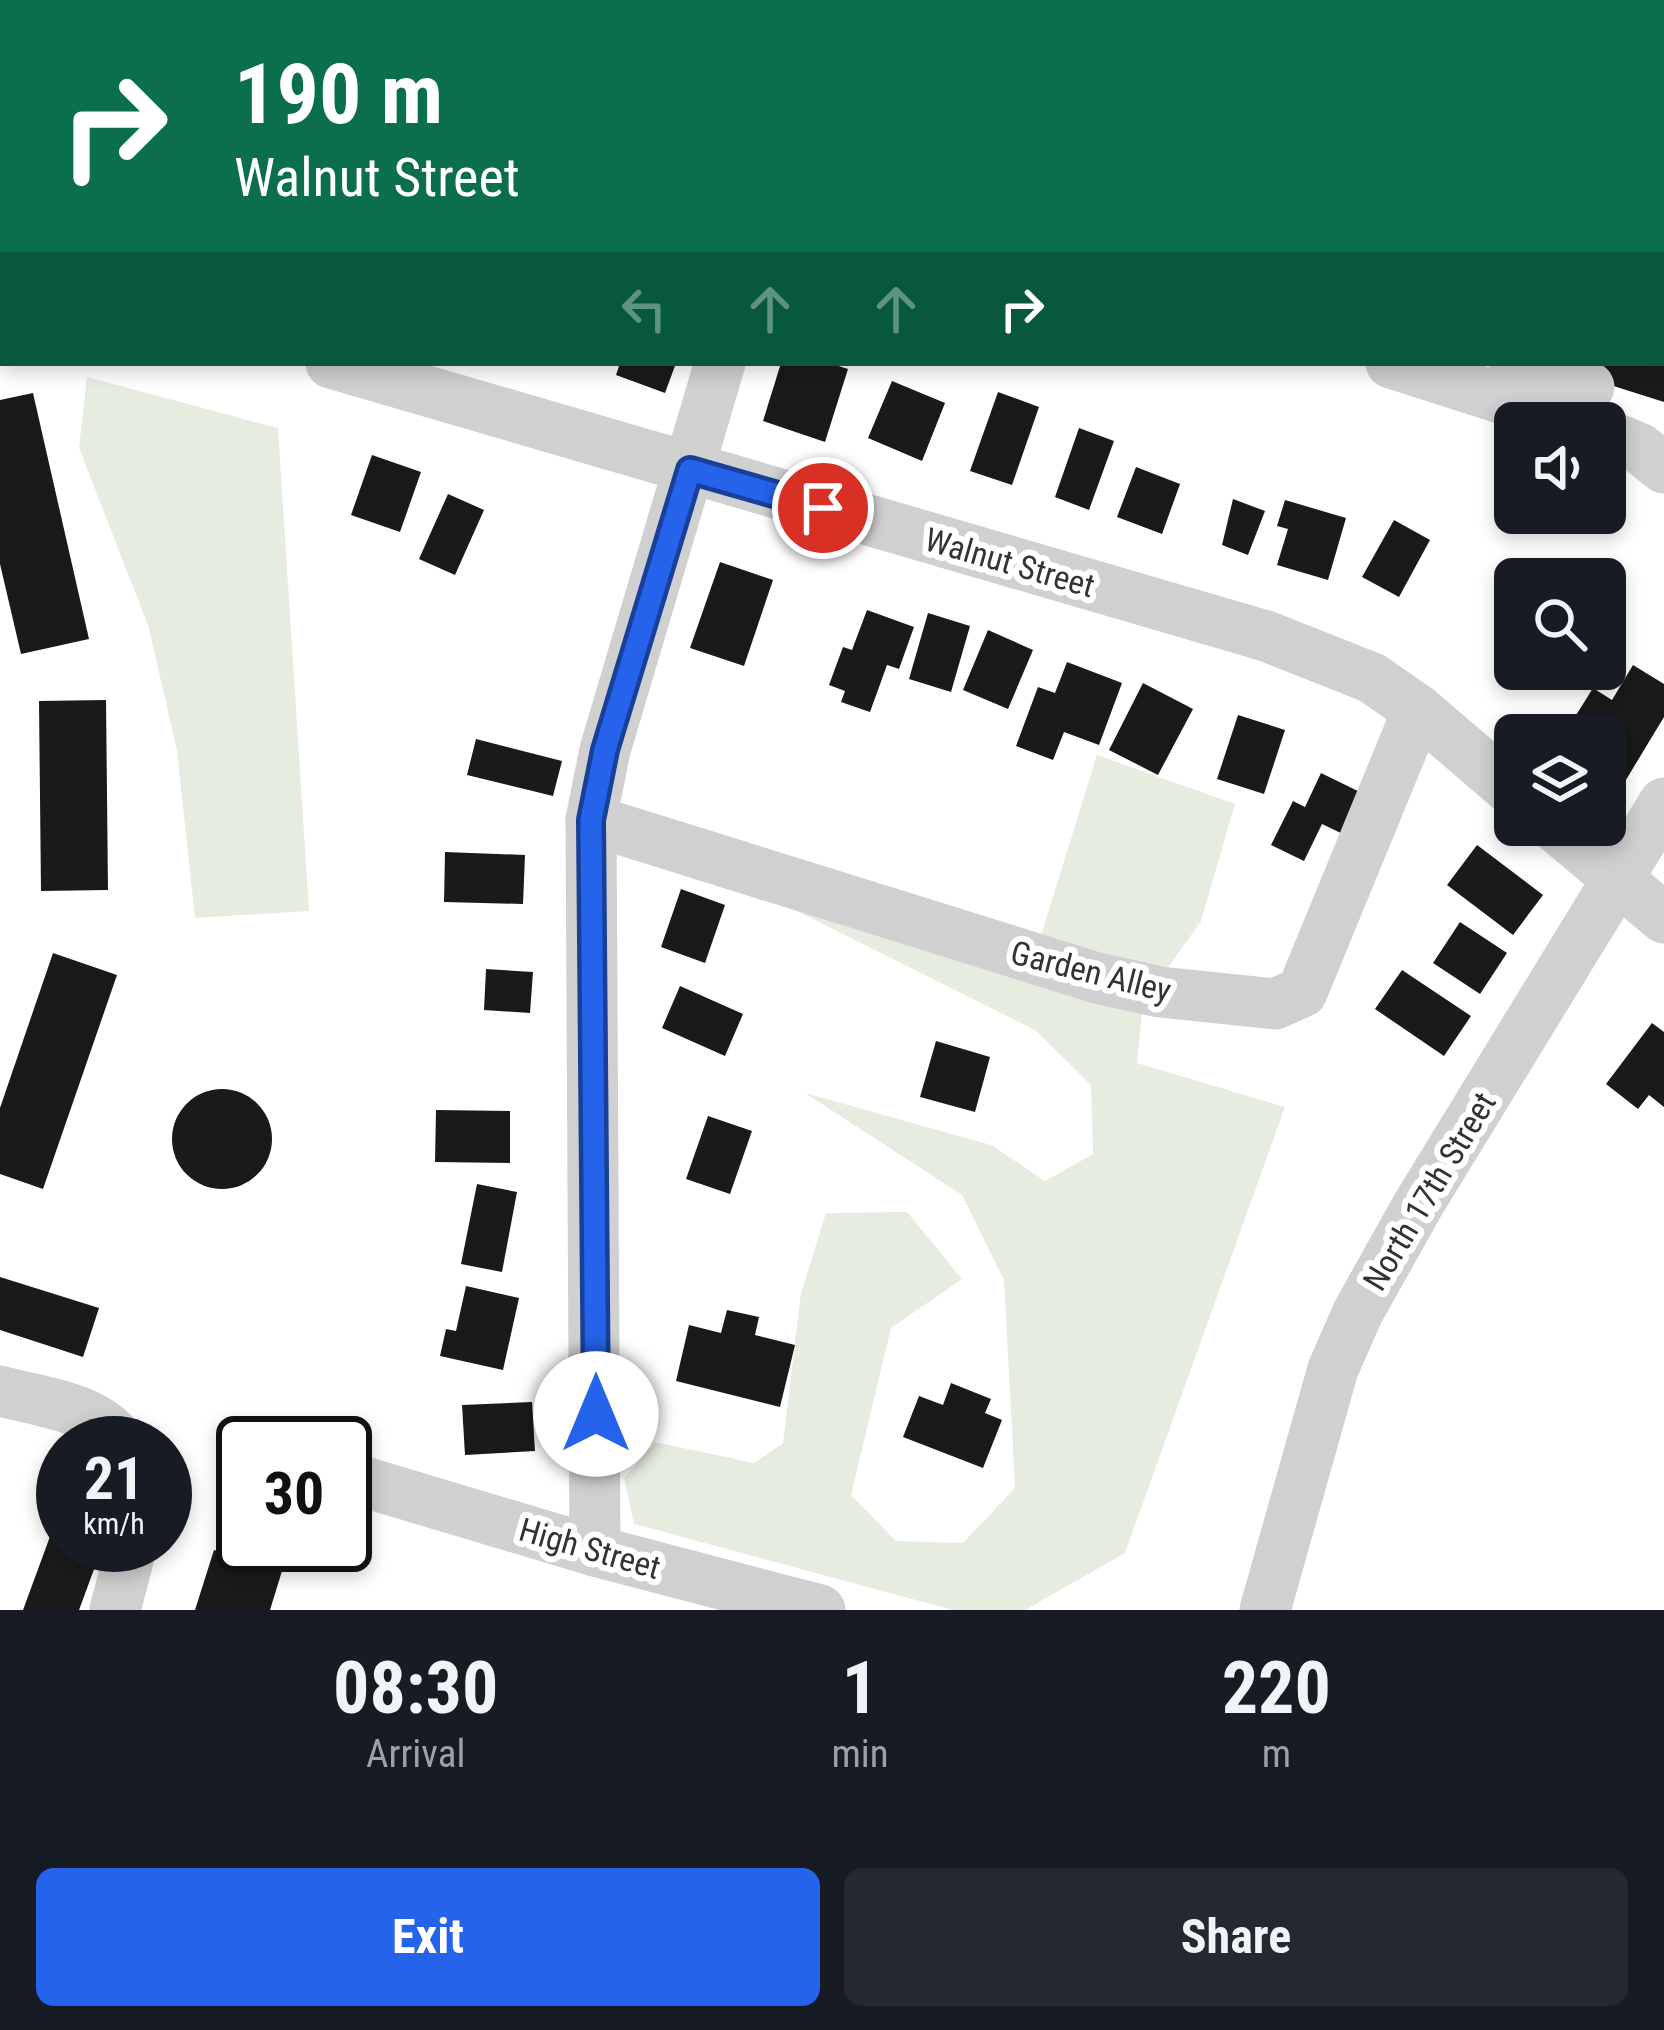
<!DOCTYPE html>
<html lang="en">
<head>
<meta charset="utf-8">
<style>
	body { margin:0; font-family:"Roboto Condensed",sans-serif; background:#242831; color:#f1f3f6; height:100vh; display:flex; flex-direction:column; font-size:45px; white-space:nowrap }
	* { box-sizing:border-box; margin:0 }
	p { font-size:39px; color:#9ea1a6 }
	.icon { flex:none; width:66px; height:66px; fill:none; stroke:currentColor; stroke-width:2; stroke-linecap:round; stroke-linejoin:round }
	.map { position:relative; height:1610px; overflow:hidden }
	.drawer { display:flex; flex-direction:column; background:#171b24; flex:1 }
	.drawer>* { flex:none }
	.banner { position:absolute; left:0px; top:0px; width:1665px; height:366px; box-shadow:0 6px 18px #0003; background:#0b6e4f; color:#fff; overflow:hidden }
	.fabs { position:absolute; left:1494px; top:402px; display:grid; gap:24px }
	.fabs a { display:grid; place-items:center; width:132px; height:132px; border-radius:18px; background:#171b24; box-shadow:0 6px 18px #0003; font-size:60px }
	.speed { position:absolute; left:36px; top:1416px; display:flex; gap:24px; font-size:60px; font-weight:700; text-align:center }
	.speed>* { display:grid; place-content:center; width:156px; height:156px; border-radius:50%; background:#171b24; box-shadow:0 6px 18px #0003; line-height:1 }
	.speed small { font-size:30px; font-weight:400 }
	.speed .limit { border:6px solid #111; border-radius:18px; background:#fff; color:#111 }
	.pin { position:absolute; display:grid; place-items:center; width:102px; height:102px; color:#fff; margin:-51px; border:6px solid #fff; border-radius:50%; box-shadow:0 3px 12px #0007 }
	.me { position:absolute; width:132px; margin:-66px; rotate:0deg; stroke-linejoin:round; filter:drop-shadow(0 0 9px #0008) }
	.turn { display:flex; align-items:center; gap:42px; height:252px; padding:0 36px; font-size:54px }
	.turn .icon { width:156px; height:156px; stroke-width:2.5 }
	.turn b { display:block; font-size:84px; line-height:102px }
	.lanes { display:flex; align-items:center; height:114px; padding:0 36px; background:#0003; justify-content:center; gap:60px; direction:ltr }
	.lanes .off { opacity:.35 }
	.eta { display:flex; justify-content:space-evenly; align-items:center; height:204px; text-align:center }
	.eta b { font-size:72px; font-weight:700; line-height:84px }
	.button { display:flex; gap:24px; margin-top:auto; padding:24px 36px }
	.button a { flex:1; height:138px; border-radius:18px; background:#2563eb; color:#fff; font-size:48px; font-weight:700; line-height:138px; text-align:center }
	.button a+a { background:#242831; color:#f1f3f6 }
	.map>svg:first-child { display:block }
	.green { fill:#e6ecdf }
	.building { fill:#1a1a1a }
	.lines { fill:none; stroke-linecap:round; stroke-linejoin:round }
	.path { stroke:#cdcdcd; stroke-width:6; stroke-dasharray:6 6; stroke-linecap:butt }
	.minor { stroke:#d0d0d0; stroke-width:51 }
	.major { stroke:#ababab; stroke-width:63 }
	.route-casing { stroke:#184099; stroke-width:30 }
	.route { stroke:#2563eb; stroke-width:21 }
	.labels { text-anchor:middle; stroke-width:12; stroke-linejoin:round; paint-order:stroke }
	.street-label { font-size:33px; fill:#333; stroke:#fff }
</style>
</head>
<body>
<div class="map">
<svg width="1664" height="1610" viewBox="0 0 1664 1610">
	<rect width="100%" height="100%" fill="#fff"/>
	<!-- green -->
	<g class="green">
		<polygon points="87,377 278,428 309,911 195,918 177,751 149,628 79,448"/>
		<polygon points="1097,755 1235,804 1201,921 1143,1003 1137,1063 1285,1107 1125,1553 1025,1610 953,1610 634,1524 624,1478 655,1442 754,1463 783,1443 801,1293 826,1213 907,1212 962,1279 891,1328 851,1495 896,1541 963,1543 1015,1488 1004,1280 962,1195 805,1093 991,1145 1045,1181 1093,1154 1091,1085 1035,1030 759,892 1029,974"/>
	</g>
	<!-- building -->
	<g class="building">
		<polygon points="620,363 676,363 665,393 616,375"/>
		<polygon points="781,363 829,363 848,369 825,442 763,421"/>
		<polygon points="1544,363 1664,363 1664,402 1544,364"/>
		<polygon points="892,381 945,403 922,461 868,438"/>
		<polygon points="998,392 1039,407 1012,485 970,471"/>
		<polygon points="33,393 89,639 21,654 0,564 0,400"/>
		<polygon points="1079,428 1114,441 1089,510 1055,497"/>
		<polygon points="372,455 421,472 400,532 351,515"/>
		<polygon points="1136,467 1180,484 1162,534 1117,517"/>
		<polygon points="448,494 484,510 455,575 419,559"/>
		<polygon points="1233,499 1265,511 1248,555 1222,545"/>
		<polygon points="1285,500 1346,518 1328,580 1277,565 1288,529 1277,526"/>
		<polygon points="1394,520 1430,540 1399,597 1362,577"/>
		<polygon points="720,562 773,580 744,666 690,648"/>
		<polygon points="867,610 914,627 899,669 887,665 870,712 841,702 845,691 829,685 843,647 852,650"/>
		<polygon points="928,613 970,626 951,692 909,679"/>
		<polygon points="988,630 1033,650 1008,709 963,690"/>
		<polygon points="1067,662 1122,683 1099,745 1064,732 1053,760 1016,746 1038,687 1055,693"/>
		<polygon points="1633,665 1664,684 1664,717 1615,798 1605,791 1605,735 1588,735 1590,731 1573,720 1593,688 1612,700"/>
		<polygon points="1143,683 1193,709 1158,775 1109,750"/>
		<polygon points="106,700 108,890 41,891 39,701"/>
		<polygon points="1238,715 1285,730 1264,794 1217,779"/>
		<polygon points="476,739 562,761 553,796 467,775"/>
		<polygon points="1321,773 1366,795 1345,835 1322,824 1304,861 1271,845 1293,801 1305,807"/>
		<polygon points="1477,845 1543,895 1513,935 1447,885"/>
		<polygon points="445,852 525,855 523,904 444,902"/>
		<polygon points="681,889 725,905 705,963 661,947"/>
		<polygon points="1460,922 1507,953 1480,994 1433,963"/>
		<polygon points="53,953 117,975 43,1189 0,1174 0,1108"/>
		<polygon points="486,969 533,972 530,1013 484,1010"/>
		<polygon points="1402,970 1471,1016 1444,1056 1375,1009"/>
		<polygon points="680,986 743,1014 725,1056 662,1028"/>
		<polygon points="1652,1023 1664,1032 1664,1107 1649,1095 1638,1109 1606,1084"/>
		<polygon points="936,1041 990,1057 975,1112 920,1097"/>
		<circle cx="222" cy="1139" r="50"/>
		<polygon points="436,1110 510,1111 510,1163 435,1162"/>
		<polygon points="708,1116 752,1131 730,1194 686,1179"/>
		<polygon points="477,1184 517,1192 502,1272 461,1264"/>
		<polygon points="0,1277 99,1308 83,1357 0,1330"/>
		<polygon points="466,1286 519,1298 503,1370 440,1356 446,1329 456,1331"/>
		<polygon points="727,1310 759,1317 755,1335 795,1345 780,1407 676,1381 689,1325 721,1333"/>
		<polygon points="951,1383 991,1399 985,1413 1002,1420 983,1468 903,1437 919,1396 943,1405"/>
		<polygon points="532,1402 535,1451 465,1455 462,1405"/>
		<polygon points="59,1512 63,1513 63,1545 103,1545 79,1610 23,1610"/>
		<polygon points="214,1550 282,1571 270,1610 195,1610"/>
	</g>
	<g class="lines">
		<!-- path -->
		<polyline class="path" points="0,295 3,293"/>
		<!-- minor -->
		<g class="minor">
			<polyline points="284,0 284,3"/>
			<polyline points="369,0 380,3"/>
			<polyline points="440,3 441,0"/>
			<polyline points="825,3 826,0"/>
			<polyline points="1098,3 1099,0"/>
			<polyline points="1243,3 1244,0"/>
			<polyline points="331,363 1266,636 1372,678 1418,710 1515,793"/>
			<polyline points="1391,363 1578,423"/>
			<polyline points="1514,363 1589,387"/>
			<polyline points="1605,434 1639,448 1664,468"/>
			<polyline points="591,820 1097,978 1160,992 1275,1004 1302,992 1418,710"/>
			<polyline points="1553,825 1664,918"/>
			<path d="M0,1391C40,1402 96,1406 121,1443"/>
			<polyline points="361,1481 595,1551 820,1610"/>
			<polyline points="595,1551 591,820 605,750 720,363"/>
			<polyline points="115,1610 132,1545"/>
			<polyline points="1265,1610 1333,1369 1358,1312 1418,1205 1664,803"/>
		</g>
		<!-- major -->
		<g class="major">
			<polyline points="1423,0 1433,3"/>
			<polyline points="1662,66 1664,66"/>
		</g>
	</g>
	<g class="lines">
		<defs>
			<polyline id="route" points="596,1414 591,820 605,750 690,470 823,508"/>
		</defs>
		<!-- route casing -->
		<use href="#route" class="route-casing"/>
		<!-- route -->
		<use href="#route" class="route"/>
	</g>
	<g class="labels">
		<!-- street labels -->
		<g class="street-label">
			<text transform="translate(1010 562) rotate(16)" y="12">Walnut Street</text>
			<text transform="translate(1091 971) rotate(14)" y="12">Garden Alley</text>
			<text transform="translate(1429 1191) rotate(-59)" y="12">North 17th Street</text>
			<text transform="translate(590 1548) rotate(16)" y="12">High Street</text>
		</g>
	</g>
</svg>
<div class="fabs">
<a><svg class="icon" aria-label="sound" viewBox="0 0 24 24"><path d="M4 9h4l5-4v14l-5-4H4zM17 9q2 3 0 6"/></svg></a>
<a><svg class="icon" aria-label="search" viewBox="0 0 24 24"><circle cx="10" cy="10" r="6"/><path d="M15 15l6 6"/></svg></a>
<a><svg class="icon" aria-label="layers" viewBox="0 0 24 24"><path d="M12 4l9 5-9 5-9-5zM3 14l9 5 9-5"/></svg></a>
</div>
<div class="speed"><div>21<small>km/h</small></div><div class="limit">30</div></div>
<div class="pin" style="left:823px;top:508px;background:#d93025"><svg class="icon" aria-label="arrive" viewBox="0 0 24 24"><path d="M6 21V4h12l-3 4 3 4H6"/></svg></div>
<svg class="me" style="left:596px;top:1414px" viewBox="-20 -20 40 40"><circle r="19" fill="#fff"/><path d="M0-13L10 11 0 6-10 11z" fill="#2563eb"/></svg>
<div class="banner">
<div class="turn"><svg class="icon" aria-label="right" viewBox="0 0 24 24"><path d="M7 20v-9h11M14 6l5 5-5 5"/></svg><div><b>190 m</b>Walnut Street</div></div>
<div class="lanes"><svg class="icon off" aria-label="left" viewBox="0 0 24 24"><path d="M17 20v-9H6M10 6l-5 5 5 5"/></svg><svg class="icon off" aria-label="ahead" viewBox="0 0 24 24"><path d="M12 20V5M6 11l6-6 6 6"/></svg><svg class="icon off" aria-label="ahead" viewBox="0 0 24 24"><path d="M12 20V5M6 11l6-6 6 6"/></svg><svg class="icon" aria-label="right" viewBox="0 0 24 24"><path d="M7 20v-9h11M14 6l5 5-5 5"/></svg></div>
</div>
</div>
<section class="drawer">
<div class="eta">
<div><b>08:30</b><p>Arrival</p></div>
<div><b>1</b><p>min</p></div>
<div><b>220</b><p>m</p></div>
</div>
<div class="button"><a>Exit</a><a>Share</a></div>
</section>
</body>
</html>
